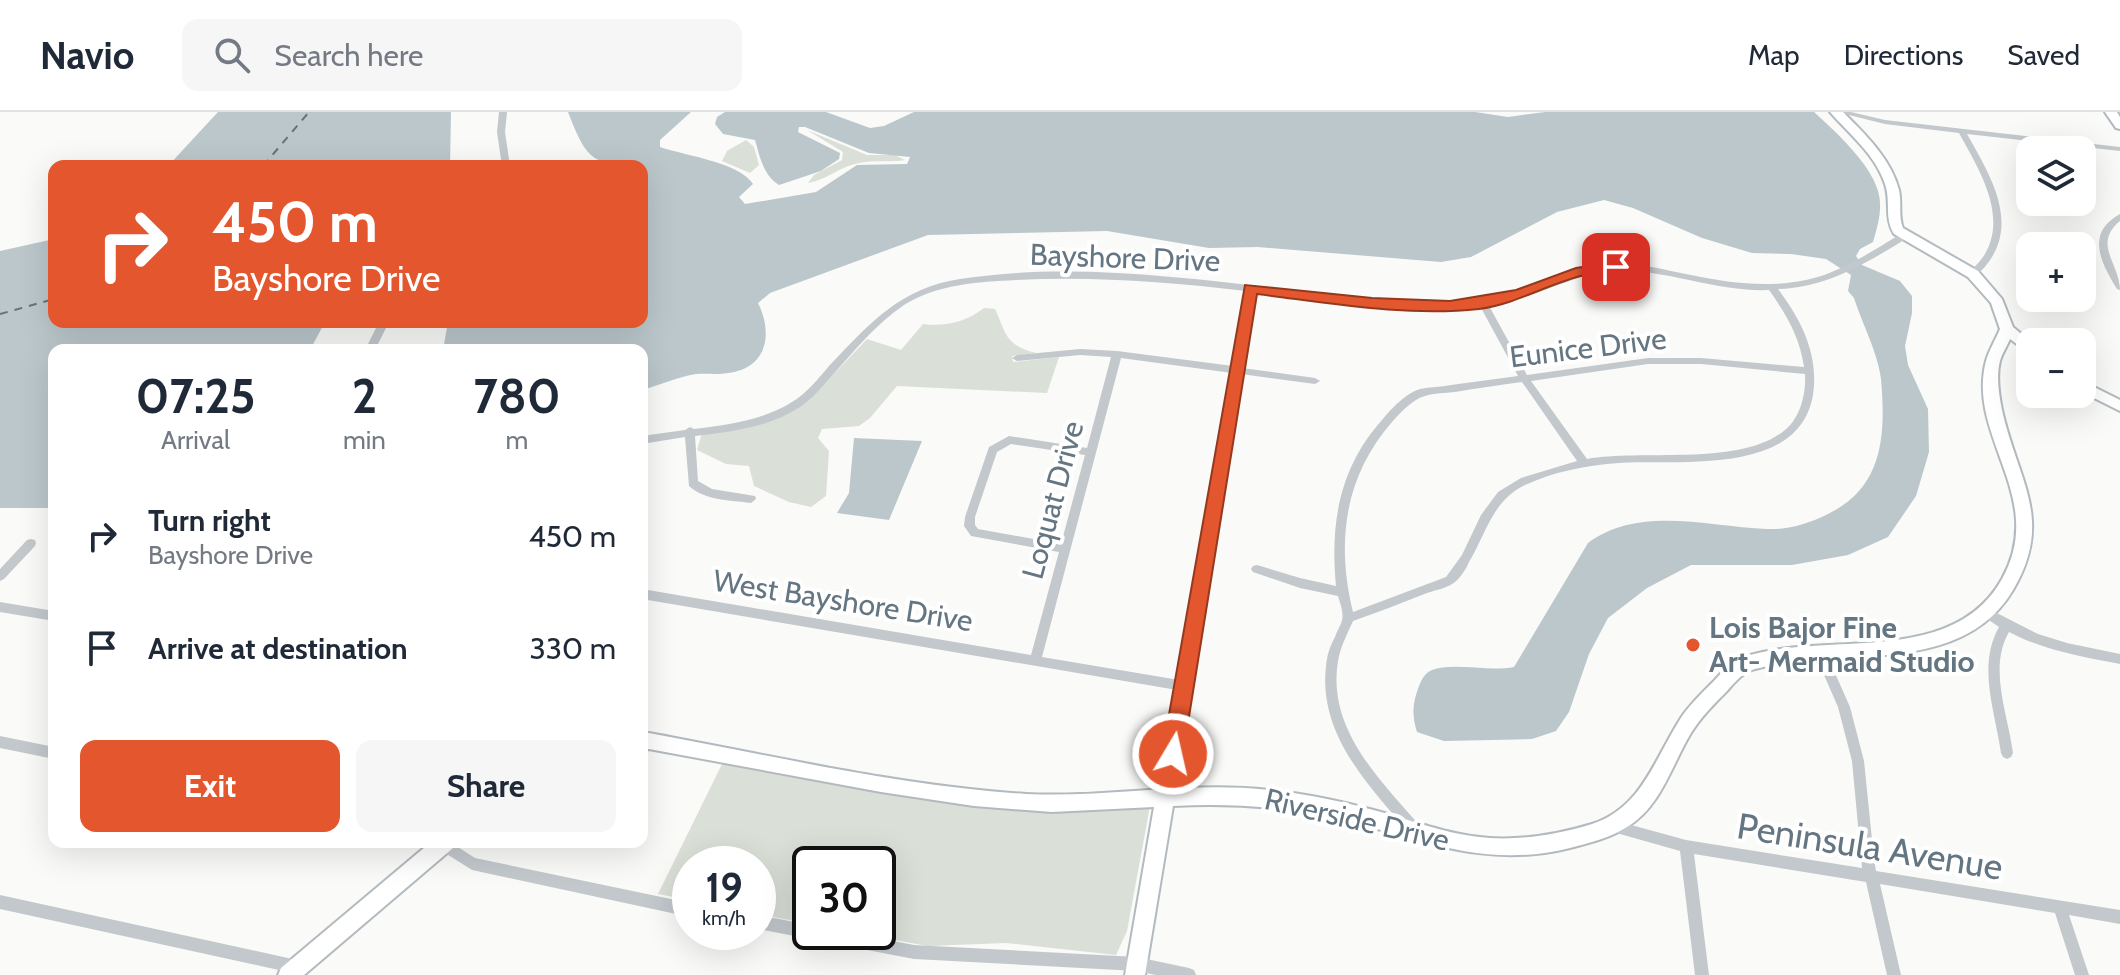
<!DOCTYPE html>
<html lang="en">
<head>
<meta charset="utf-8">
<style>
	body { margin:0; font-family:Cabin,sans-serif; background:#f6f6f7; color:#1f2937; height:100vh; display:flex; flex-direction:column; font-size:30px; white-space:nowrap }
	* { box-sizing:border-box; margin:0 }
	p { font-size:26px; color:#747a83 }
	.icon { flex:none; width:44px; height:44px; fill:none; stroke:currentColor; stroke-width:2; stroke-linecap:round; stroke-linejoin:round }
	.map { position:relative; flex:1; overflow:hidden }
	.side { position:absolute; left:48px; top:232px; width:600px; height:504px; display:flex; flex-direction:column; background:#fff; border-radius:16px; box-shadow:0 8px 32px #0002 }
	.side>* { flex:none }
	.banner { position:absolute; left:48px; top:48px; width:600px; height:168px; border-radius:16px; box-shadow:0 8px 32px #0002; background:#e4572e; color:#fff; overflow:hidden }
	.buttons { position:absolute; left:2016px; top:24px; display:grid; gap:16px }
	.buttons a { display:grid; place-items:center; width:80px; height:80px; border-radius:16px; background:#fff; box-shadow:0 8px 32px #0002; font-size:40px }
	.speed { position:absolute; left:672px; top:734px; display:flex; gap:16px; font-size:40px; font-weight:700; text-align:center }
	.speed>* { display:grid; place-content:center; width:104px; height:104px; border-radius:50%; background:#fff; box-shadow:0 8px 32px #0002; line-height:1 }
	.speed small { font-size:20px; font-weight:400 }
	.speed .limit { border:4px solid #111; border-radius:12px; background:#fff; color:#111 }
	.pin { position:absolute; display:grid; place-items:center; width:68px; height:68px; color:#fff; margin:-34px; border-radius:16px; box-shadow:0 4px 12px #0006 }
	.me { position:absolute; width:88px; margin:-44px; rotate:9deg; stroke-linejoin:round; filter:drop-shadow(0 0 6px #0008) }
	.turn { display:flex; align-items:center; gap:28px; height:168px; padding:0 32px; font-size:36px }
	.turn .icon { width:104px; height:104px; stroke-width:2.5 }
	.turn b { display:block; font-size:56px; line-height:68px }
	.eta { display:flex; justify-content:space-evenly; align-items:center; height:136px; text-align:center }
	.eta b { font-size:48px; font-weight:700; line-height:56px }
	.primary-button { display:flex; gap:16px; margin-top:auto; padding:16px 32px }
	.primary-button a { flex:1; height:92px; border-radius:16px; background:#e4572e; color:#fff; font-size:32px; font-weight:700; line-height:92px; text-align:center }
	.primary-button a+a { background:#f6f6f7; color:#1f2937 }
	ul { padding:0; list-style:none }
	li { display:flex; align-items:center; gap:24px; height:112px; padding:0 32px }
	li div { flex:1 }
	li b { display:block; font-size:30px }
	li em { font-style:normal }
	header { display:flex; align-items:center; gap:48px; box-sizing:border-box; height:112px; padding:0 40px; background:#fff; border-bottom:2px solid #e0e1e3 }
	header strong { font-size:38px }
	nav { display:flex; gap:44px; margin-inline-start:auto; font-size:28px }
	.search { width:560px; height:72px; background:#f6f6f7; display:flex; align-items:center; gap:20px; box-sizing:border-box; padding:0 28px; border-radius:16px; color:#747a83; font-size:30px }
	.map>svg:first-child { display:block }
	.green { fill:#dadfd7 }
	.water { fill:#bbc7cb }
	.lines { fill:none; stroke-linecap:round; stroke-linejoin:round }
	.ferry { stroke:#60757c; stroke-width:2; stroke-dasharray:8 7; stroke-linecap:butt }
	.secondary-casing { stroke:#b3babf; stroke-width:4 }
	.street { fill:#c3c8cc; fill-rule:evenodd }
	.secondary { fill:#fff; fill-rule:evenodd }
	.route { fill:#e4572e; stroke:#94391e; stroke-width:2 }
	.poi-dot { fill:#e4572e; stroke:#fff; stroke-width:3 }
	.labels { text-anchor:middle; stroke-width:8; stroke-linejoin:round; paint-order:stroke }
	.street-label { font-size:30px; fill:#657683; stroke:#fff }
	.poi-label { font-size:30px; font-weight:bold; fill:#657683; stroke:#fff; text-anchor:start }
	.near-street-label { font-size:36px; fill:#657683; stroke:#fff }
</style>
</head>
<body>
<header>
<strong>Navio</strong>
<div class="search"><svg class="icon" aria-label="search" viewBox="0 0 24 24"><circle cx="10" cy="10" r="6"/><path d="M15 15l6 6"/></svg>Search here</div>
<nav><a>Map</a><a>Directions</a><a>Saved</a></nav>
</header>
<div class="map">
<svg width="2120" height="863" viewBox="0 0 2120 863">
	<rect width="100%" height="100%" fill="#fafaf8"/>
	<!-- green -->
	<g class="green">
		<path d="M807,18L867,43H895L905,48C890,51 872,47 855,52C838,56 826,68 808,71L814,63L842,48L843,40Z"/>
		<polygon points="746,28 754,35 759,53 750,61 722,49 727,39"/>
		<path d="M984,196L995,197C1007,223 1005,233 1036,241L1012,244L1013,250L1059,245L1047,281L897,274L870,306L859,314L822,317L818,326L829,339L826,384L811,395L789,390L754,374L749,354L726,352L697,338L702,321L745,315L813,284L867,227L901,238L923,212C945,215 966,210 984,196Z"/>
		<polygon points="724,648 794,661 1150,694 1127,819 1116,843 1006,831 928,834 851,820 878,820 878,752 810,752 810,812 758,802 758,752 690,752 690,788 658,782"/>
	</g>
	<!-- water -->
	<g class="water">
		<polygon points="218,0 451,0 450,54 168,54"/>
		<path d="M568,0H691L660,28V35C686,44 739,50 753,72L739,85L745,92L816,80L857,53L907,52L910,45L869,41L805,15H799L798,20L840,41L839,47L821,59L779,73C763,63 760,45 755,28L723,22L715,12L717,5L725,0H826L870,16L884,14L914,0H1475L1508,5L1545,0H1814C1835,19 1870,51 1878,79C1883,96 1878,113 1873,130L1860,137L1856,144L1862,153L1900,169L1912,184V201L1905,234L1908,253L1928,297L1929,340L1916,384L1888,425L1848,443L1792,453H1691L1647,476L1608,506L1589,542L1569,600L1556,619L1532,627L1444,629L1417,620C1413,608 1412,596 1416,583C1419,574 1422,562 1432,558C1452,550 1489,560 1514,555L1588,431C1640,393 1708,415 1767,417C1788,418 1807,412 1826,403C1883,376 1886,325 1881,267C1878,241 1862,211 1854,186L1848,179L1851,163L1826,147L1791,142L1752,141L1702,126L1633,96L1604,88L1557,100L1471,145L1441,150L1258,135L1209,136L1107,119L928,123L770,181L758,191C773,221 768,256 728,261C717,263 707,261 696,262C678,265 660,273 642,278V238H443L448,210H642V54C591,54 586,46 568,0Z"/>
		<polygon points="54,127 54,210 129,210 122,214 137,216 152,210 325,210 310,238 54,238 54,396 0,396 0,139"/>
		<polygon points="854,326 922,329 889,408 837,401 849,381"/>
	</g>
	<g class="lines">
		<!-- ferry -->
		<g class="ferry">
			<polyline points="263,54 309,0"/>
			<polyline points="0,202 54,187"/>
		</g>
		<defs>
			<g id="secondary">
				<path d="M1830,0H1843C1865,22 1891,47 1899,78C1902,91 1898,104 1903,116L1978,159L2002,187L2013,215L2031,230L2030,242L2010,227C2007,234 2002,242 2000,249C1996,264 1999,283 2002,298C2017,367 2055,407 2013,478C1961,566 1839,534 1755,557C1743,560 1735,570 1727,579C1714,592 1701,605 1691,621C1672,652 1661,695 1627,715C1610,726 1589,731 1570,736C1478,759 1413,722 1325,704C1275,694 1225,691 1173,694L1145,863H1125L1154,695L1052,700L974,694L881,680L649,637L642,638V622L649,621C774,644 900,674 1026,682C1107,686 1188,669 1269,678C1309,682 1349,691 1388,702C1422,712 1455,724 1490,726C1524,728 1559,722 1592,712C1641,696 1654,649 1679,609C1688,594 1701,582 1713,570C1723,559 1733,548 1747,544C1828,519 1953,555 2002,467C2048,385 1966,325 1986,249C1989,238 1996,227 2000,217L1991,191L1968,165L1894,122C1884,106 1891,89 1885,72C1875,42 1850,23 1830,0Z"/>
				<polygon points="2105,0 2117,0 2120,5 2120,17 2116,16"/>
				<polygon points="2082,269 2120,288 2120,299 2082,280"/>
				<polygon points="431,730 456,730 453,736 304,863 278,863 281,856"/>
			</g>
		</defs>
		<!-- secondary casing -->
		<use href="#secondary" class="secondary-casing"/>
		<!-- street -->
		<g class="street">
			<polygon points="499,0 507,0 505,20 510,54 502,54 497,20"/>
			<path d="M1837,0H1851L1885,8L2120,35V39L1967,22C1987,58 2017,104 1992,145C1988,152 1982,158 1976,164L1973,165L1968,162C1974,155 1981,149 1985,142C2008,102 1978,56 1959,21L1885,12Z"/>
			<path d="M2120,102V109C2092,132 2120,152 2120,178L2117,177C2101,151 2085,121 2120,102Z"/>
			<path d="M1904,121L1907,122V126C1867,151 1826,176 1778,177C1802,209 1819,243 1813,283C1799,365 1679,347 1619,351C1587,353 1553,360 1525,373C1492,389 1486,422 1469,450C1466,457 1461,465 1455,470C1448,476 1436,478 1427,481C1402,491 1378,500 1353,509C1348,520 1342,532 1339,544C1324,614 1379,667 1421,715L1423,719L1421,723L1416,725L1411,723C1370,675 1318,623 1326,554C1327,543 1330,534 1335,525C1337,519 1341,513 1342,508C1344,501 1340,491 1338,484L1300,476L1253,460L1251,457L1253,454L1257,453L1300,466L1336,474C1330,412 1339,356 1382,308C1391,297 1406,281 1420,277C1430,275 1441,275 1451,273C1473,270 1496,267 1518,264L1480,194C1404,203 1330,189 1255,180L1242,256L1315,266L1320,269L1315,272L1241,262L1171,688L1170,692L1165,694L1160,692L1159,688L1177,578L642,487V477L1031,543L1059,440L971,424L964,414L965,405L988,338L989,335L1009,324L1087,336L1111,245L1080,243L1017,249L1012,246L1017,243L1080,237L1117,239L1233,254L1246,179C1169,170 1093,164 1016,168C977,170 938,172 904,193C876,212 853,240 831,265C821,276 812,287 800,295C770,315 730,320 695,324L698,369L712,377L755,384L756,387L751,391C730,388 706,389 689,374L685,325L642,332V324L685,318L690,315L694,317C727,313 764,308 792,290C807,281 818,267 829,254C869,212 900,176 960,167C1063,151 1171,164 1274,176C1325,182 1375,191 1427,191C1461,191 1496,188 1529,177C1557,168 1584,154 1615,152C1641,151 1666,158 1691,163C1728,171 1768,176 1806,168C1831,163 1854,150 1876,137C1885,132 1894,125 1904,121ZM1616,158C1668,158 1717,180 1769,178C1786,202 1800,225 1804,255L1701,246H1648L1527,263L1488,192L1536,181L1586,163ZM1121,246L1232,261L1179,568L1042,545ZM1648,252H1701L1805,262C1806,281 1801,305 1785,318C1741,355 1643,337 1587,347L1531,269ZM1522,270L1577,349L1521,366L1498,380L1481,403L1462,443L1446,465L1353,500C1336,431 1344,365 1392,310C1400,301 1413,287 1425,284C1434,281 1445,281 1455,280C1477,276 1500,273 1522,270ZM1011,332L1085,343L1061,432L978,417L975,413V405L997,340Z"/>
			<polygon points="379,210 389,210 375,238 365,238"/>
			<polygon points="31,427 35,428 36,431 35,434 4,467 0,469 0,457 27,428"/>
			<polygon points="0,490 54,499 54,509 0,500"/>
			<path d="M1987,496L2038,522L2067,531L2120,542V552C2082,545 2043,538 2009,520C1988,556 2008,602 2013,641L2011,645L2007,647L2003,645L2001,641C1995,599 1977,554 1999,515L1983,504L1981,501L1983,498Z"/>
			<polygon points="1819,533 1823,534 1850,595 1864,649 1874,747 1876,759 2120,798 2120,812 2069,803 2089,863 2075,863 2055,801 1880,772 1901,863 1887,863 1866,770 1694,742 1709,863 1695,863 1680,739 1613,720 1608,718 1606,714 1608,710 1613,708 1686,728 1862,756 1852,649 1838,595 1813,538 1815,534"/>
			<polygon points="0,624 54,635 54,647 0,636"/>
			<polygon points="432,730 450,730 475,746 690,791 690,805 472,758 434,734"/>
			<polygon points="0,783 297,848 302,850 304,855 302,860 297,862 0,797"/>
			<polygon points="758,803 810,813 810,820 846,820 914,833 1137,845 1189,856 1194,858 1196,863 1156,863 1137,859 914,847 758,817"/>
		</g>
		<!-- secondary -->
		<use href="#secondary" class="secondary"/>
	</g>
	<!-- route -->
	<path class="route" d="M1616,150L1624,155L1622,158C1610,161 1597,161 1585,163C1549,171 1517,192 1479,197C1406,205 1330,191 1257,182L1183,642L1180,648L1173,651L1165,648L1162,642L1245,173L1372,186L1450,189L1516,178L1576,156Z"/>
	<!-- markers -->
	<circle class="poi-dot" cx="1693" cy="533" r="8"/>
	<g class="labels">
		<!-- street labels -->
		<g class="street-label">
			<text transform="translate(1125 146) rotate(2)" y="10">Bayshore Drive</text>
			<text transform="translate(1588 236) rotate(-7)" y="10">Eunice Drive</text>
			<text transform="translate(1053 388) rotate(-75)" y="10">Loquat Drive</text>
			<text transform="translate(843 489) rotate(9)" y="10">West Bayshore Drive</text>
			<text transform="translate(1357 708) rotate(13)" y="10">Riverside Drive</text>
		</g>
		<!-- poi labels -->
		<g class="poi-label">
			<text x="1709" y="526">Lois Bajor Fine<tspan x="1709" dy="34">Art- Mermaid Studio</tspan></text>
		</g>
		<!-- near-street labels -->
		<g class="near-street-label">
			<text transform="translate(1870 734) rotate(9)" y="13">Peninsula Avenue</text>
		</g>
	</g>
</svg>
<div class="buttons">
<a><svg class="icon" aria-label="layers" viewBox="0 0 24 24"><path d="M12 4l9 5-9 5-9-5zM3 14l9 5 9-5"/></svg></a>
<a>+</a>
<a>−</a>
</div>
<div class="speed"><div>19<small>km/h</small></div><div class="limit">30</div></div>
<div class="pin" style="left:1616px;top:155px;background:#d93025"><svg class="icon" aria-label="arrive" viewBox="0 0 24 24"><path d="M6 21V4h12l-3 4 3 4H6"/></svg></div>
<svg class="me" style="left:1173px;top:642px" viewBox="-20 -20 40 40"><circle r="17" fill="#e4572e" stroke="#fff" stroke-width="3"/><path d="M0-11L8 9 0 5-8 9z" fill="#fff"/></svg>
<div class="banner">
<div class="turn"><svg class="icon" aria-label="right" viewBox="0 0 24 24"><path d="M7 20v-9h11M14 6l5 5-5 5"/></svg><div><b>450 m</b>Bayshore Drive</div></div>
</div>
<section class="side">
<div class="eta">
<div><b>07:25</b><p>Arrival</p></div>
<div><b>2</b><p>min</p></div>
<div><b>780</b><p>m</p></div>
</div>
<ul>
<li><svg class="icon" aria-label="right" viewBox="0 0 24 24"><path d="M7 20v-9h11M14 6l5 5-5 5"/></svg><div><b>Turn right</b><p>Bayshore Drive</p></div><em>450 m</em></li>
<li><svg class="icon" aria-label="arrive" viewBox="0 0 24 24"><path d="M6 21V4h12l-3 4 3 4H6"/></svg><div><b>Arrive at destination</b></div><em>330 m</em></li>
</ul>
<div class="primary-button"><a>Exit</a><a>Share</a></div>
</section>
</div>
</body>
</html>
